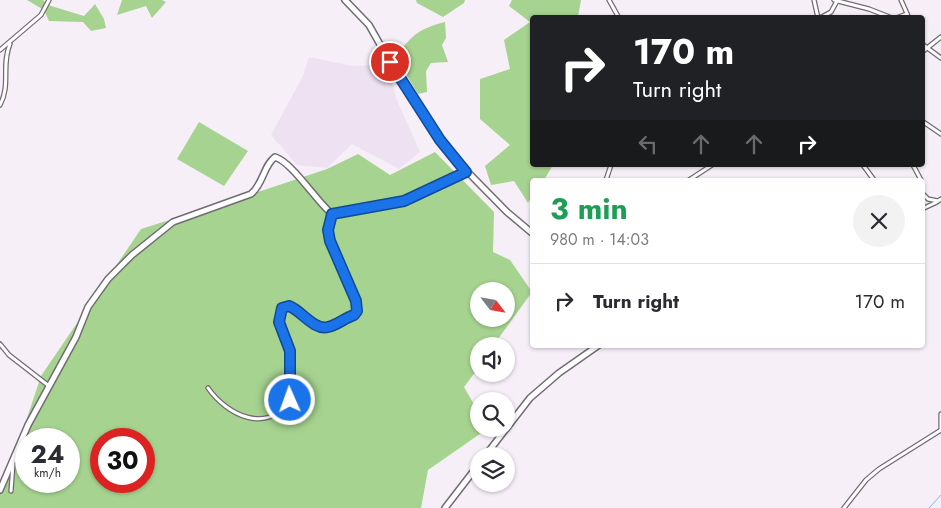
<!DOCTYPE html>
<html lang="en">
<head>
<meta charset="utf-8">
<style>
	body { margin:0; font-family:Jost,sans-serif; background:#f2f2f3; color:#2b2b33; height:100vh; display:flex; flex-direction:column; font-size:19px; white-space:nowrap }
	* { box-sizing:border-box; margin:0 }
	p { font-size:16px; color:#7c7c81 }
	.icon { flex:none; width:28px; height:28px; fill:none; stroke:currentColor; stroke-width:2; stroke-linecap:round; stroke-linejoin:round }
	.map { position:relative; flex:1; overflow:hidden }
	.drawer { position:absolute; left:530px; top:178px; width:395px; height:170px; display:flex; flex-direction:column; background:#fff; border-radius:5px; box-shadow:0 1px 4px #0004 }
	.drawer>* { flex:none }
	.hud { position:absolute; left:530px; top:15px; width:395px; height:152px; border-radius:5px; box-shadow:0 1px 4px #0004; background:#202124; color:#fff; overflow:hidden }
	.needle { width:32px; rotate:121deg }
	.tools { position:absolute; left:470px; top:282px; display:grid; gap:10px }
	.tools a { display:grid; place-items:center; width:45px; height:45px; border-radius:50%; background:#fff; box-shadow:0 1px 4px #0004; font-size:25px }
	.speed { position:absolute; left:15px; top:428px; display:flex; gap:10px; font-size:25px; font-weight:700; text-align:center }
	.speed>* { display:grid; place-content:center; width:65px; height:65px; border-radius:50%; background:#fff; box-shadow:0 1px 4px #0004; line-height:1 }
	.speed small { font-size:12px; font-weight:400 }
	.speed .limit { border:8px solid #d22; background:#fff; color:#111 }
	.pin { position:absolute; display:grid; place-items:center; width:42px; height:42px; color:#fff; margin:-21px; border:2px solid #fff; border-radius:50%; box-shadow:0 1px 5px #0007 }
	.me { position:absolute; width:55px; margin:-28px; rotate:358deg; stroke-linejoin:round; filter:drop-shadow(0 0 4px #0008) }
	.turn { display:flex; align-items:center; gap:18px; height:105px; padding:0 20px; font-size:22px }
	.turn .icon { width:65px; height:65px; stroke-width:2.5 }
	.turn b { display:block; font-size:35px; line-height:42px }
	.lanes { display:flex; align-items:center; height:48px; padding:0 20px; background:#0003; justify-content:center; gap:25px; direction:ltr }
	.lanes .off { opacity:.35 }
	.round { display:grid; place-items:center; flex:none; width:52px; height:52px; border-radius:26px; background:#f2f2f3 }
	.head { display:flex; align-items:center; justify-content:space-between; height:85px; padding:0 20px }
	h1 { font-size:30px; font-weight:700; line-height:38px; color:#1e9e55 }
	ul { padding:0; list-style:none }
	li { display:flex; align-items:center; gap:15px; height:75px; padding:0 20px; border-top:1px solid #e1e1e2 }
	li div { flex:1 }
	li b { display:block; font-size:19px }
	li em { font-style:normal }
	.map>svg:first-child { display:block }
	.built { fill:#eee1f1 }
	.green { fill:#a6d38f; fill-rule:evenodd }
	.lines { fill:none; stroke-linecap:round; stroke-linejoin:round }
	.stream { stroke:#6bc0ec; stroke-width:1 }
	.street-casing { stroke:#726b73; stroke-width:5.5 }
	.secondary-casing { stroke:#726b73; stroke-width:8 }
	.street { stroke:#fff; stroke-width:3 }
	.secondary { stroke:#fff; stroke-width:5 }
	.route-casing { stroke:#114b97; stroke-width:12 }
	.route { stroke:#1a73e8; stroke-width:9 }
</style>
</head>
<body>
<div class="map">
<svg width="941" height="508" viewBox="0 0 941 508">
	<rect width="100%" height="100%" fill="#f7eff8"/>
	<!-- built -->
	<polygon class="built" points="309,57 353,66 388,64 396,98 420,152 399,169 352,144 327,168 297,165 271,135 302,78"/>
	<!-- green -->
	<g class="green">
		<polygon points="27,0 43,0 48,5 84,16 95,4 104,19 106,28 91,31 83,22 49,21 44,10"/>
		<polygon points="122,0 162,0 166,2 152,18 146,6 117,15"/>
		<polygon points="416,0 465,0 464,3 443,17 417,3"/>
		<polygon points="512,0 581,0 578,17 532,18 532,165 553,165 544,180 532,180 532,196 528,203 514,181 491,185 485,166 510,145 480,119 480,79 510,69 504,40 530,22 509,6"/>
		<path d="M445,22L446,38L442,45L448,62L431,63L426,71L427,92L418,94L392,51L397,55C413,34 419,29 445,22Z"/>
		<polygon points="199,122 248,151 224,186 177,159"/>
		<path d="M435,152L494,212L493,252L510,260L532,292L493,346H479V367L464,387L479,413V429H487L428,470L421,508H0V488L14,457L41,376L141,229L264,190L327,169L358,154L390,175ZM479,291H506V319H479ZM26,439H69V481H26ZM101,439H144V481H101Z"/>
	</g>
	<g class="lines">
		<!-- stream -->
		<polyline class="stream" points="929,508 941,495"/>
		<defs>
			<g id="street">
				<polyline points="609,0 619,18"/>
				<polyline points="814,0 818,18"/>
				<polyline points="834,0 869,9 892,18"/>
				<polyline points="901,0 909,18"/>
				<polyline points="820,18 831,12 837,1"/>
				<polyline points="896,18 907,14"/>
				<polyline points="922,44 941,58"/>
				<polyline points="0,50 41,15 49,0"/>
				<polyline points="922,52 941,37"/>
				<path d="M0,105C11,85 1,65 10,44"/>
				<polyline points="922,121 941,134"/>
				<polyline points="863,165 874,180"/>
				<polyline points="913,165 921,180"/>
				<polyline points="606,180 611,165"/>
				<polyline points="689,180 712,165"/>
				<polyline points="922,193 928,199 938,201 941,199"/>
				<polyline points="922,209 937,202"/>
				<polyline points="0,344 9,355 49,386"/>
				<path d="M208,388C227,415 267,435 290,400V351L279,322L282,308L289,306C301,310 314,331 328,327C336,325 345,319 354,315L357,311L356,301L329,241L328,230L332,214"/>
				<polyline points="941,430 941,414"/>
				<polyline points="11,491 13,464"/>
				<polyline points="844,508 866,480 879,469 941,430"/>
			</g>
			<g id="secondary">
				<polyline points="345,0 369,25 399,78 454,158 507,212 532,233"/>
				<polyline points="485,456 530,398 559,373 599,345"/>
				<path d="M0,490L28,425L76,337L88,307L108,279L132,255L173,222L251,194C264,183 263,166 275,157C292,162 317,202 332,214L404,201L466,172"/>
				<polyline points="445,508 479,464"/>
			</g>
		</defs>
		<!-- street casing -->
		<use href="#street" class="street-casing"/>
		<!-- secondary casing -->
		<use href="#secondary" class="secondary-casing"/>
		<!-- street -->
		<use href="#street" class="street"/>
		<!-- secondary -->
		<use href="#secondary" class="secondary"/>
	</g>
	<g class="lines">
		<defs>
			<path id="route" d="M290,400V351L279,322L282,308L289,306C301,310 314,331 328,327C337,325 345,318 354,315L357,311L356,301L330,241L328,230L332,214L404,201L466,172L440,140L390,62"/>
		</defs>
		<!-- route casing -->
		<use href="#route" class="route-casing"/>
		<!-- route -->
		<use href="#route" class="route"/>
	</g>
</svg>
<div class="tools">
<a><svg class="needle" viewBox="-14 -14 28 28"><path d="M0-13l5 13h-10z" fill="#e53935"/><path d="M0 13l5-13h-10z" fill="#7c7c81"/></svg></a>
<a><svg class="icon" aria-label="sound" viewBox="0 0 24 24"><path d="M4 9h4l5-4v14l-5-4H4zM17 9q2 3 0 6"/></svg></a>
<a><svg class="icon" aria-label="search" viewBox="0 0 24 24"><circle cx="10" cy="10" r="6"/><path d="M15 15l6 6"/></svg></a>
<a><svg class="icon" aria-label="layers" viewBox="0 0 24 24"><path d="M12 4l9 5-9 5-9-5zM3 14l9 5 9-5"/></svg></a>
</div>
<div class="speed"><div>24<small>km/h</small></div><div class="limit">30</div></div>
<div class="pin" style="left:390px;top:62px;background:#d93025"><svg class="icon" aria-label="arrive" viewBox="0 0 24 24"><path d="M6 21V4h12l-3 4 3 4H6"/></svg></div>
<svg class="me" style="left:290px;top:400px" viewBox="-20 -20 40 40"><circle r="17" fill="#1a73e8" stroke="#fff" stroke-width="3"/><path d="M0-11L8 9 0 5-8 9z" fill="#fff"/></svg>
<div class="hud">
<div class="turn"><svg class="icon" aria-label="right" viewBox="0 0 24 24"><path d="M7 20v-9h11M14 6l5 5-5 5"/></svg><div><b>170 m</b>Turn right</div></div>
<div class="lanes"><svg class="icon off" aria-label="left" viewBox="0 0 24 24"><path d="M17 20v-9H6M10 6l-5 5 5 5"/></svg><svg class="icon off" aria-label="ahead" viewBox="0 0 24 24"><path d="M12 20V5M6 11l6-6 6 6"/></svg><svg class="icon off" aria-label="ahead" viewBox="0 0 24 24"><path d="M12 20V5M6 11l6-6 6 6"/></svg><svg class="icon" aria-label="right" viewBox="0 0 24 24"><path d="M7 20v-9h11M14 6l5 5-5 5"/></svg></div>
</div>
<section class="drawer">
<div class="head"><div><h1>3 min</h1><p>980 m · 14:03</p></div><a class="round"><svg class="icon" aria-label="close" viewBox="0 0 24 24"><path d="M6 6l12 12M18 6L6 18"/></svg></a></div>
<ul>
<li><svg class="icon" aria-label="right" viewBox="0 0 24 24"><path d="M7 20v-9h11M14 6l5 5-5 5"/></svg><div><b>Turn right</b></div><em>170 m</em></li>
</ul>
</section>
</div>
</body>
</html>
